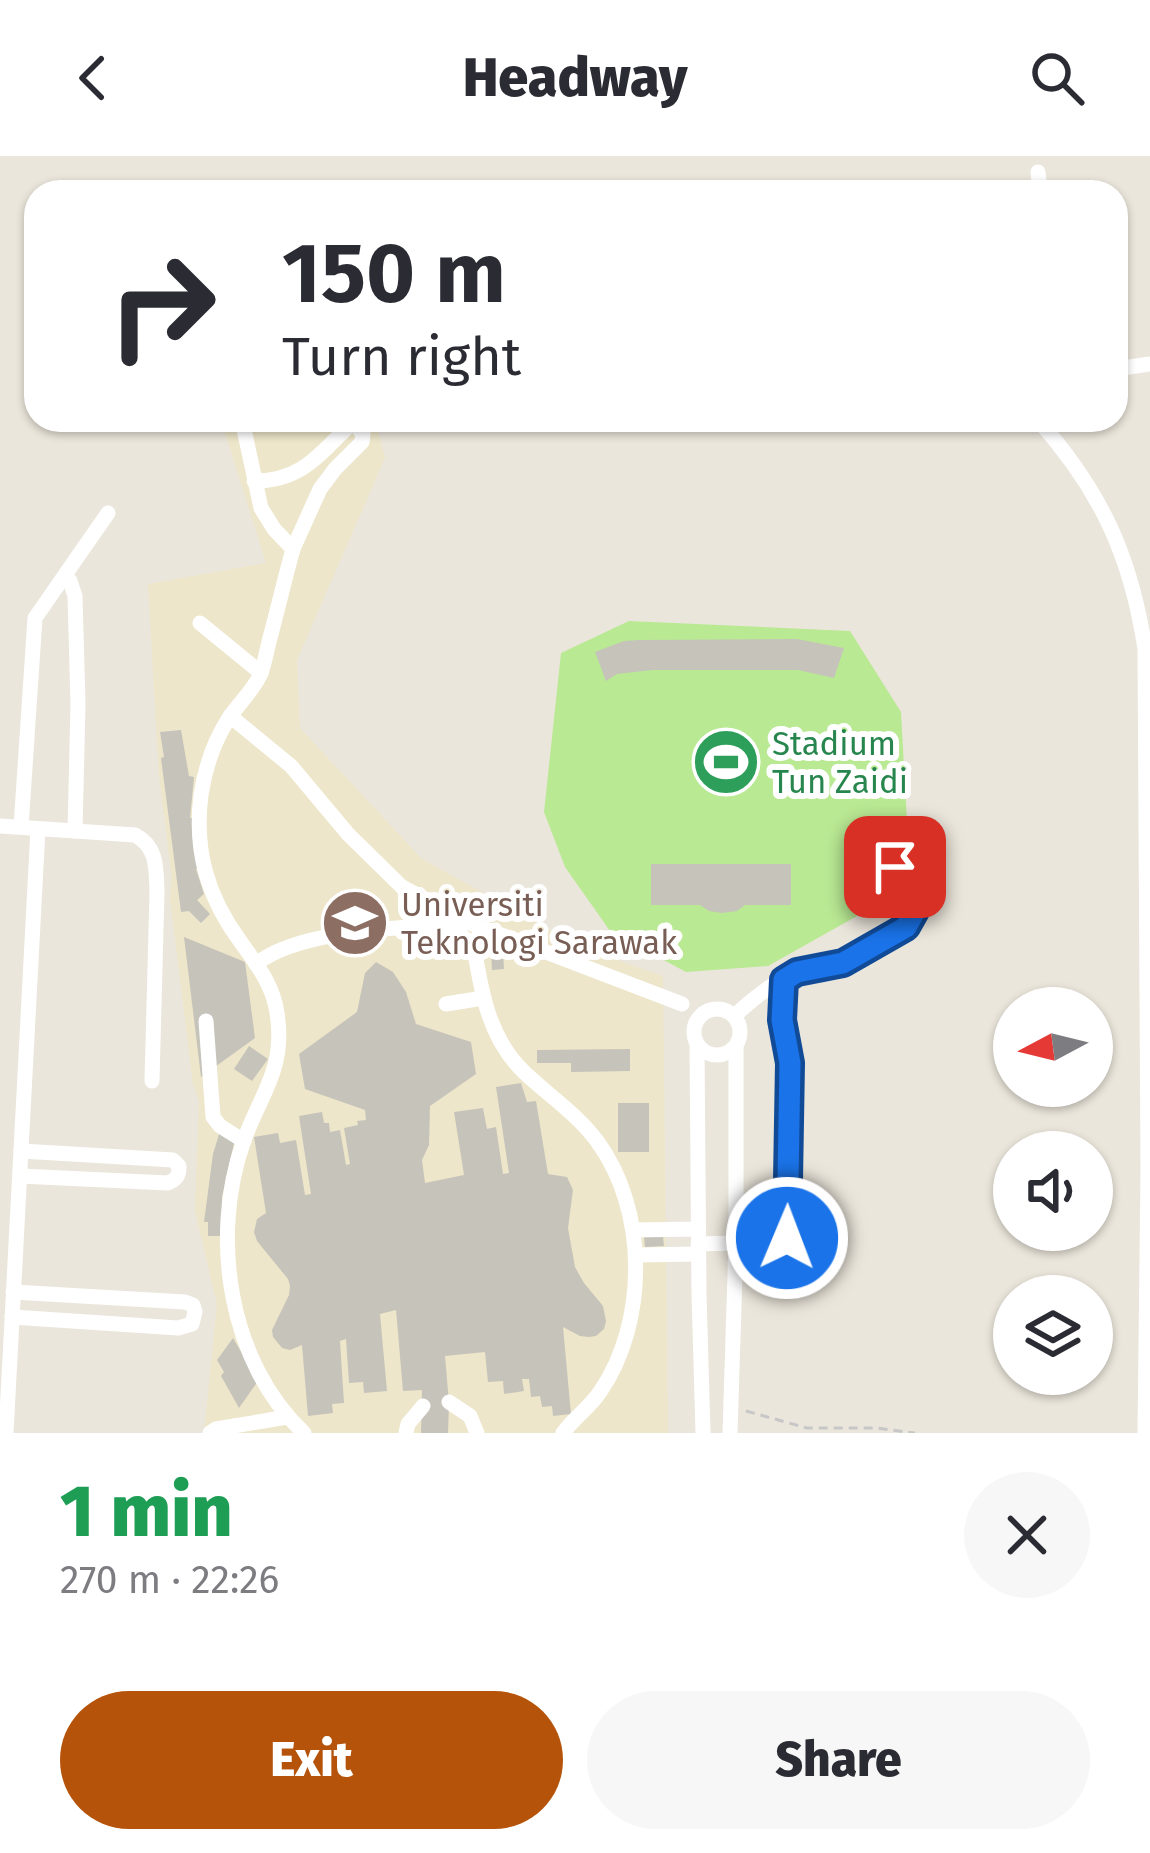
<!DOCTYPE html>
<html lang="en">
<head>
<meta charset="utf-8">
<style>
	body { margin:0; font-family:"Fira Sans",sans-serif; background:#f7f7f7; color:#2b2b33; height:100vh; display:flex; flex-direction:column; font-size:45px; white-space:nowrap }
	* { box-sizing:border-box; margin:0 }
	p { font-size:39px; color:#7c7c81 }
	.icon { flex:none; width:66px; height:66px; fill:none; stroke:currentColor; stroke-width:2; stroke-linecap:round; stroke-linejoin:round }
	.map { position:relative; height:1277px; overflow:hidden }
	.sheet { display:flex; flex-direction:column; background:#fff; flex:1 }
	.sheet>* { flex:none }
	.top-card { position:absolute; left:24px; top:24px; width:1104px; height:252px; border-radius:36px; box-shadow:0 3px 9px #0004; background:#fff; color:#2b2b33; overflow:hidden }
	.needle { width:78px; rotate:263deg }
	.buttons { position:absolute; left:993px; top:831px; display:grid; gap:24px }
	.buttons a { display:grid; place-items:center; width:120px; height:120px; border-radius:50%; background:#fff; box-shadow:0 3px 9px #0004; font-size:60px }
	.pin { position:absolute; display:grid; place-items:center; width:102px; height:102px; color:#fff; margin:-51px; border-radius:24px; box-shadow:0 6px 18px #0006 }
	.me { position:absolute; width:132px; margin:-66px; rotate:1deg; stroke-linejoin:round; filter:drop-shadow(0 0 9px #0008) }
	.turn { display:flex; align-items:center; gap:42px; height:252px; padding:0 60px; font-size:54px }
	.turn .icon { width:156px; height:156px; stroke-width:2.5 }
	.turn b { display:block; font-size:84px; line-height:102px }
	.round { display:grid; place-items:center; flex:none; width:126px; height:126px; border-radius:63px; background:#f7f7f7 }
	.summary { display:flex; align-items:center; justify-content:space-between; height:204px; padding:0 60px }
	h1 { font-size:72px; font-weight:800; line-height:90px; color:#1e9e55 }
	.primary-button { display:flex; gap:24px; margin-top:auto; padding:24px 60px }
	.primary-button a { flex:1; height:138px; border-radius:72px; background:#b45309; color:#fff; font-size:48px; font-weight:800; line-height:138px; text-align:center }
	.primary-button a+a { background:#f7f7f7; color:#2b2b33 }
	header { display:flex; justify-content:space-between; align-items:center; height:156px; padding:0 60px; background:#fff; font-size:54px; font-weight:800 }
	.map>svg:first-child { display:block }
	.education { fill:#ede6ca }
	.pitch { fill:#b9e993 }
	.building { fill:#c6c3ba }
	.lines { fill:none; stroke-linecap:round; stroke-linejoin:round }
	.path { stroke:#c7c7c7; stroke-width:3; stroke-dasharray:9 6; stroke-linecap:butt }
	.minor { stroke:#fff; stroke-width:15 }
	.route-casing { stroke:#114b97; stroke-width:30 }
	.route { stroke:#1a73e8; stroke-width:21 }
	.labels { text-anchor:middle; stroke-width:12; stroke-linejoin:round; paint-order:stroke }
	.leisure-label { font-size:33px; fill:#27864d; stroke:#fff; text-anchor:start }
	.education-label { font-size:33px; fill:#785e54; stroke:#fff; text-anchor:start }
</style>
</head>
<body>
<header><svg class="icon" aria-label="back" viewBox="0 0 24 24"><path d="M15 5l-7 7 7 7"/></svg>Headway<svg class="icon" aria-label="search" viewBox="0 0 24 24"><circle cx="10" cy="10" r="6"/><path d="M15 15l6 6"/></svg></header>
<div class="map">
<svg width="1150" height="1277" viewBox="0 0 1150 1277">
	<rect width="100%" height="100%" fill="#ebe6db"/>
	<!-- education -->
	<polygon class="education" points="221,264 375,264 385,302 297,504 300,572 422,703 583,792 663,820 668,1277 204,1277 217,1148 195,1055 199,945 193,928 170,742 172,722 159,621 148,428 266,407"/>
	<!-- pitch -->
	<polygon class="pitch" points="629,465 850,475 901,556 907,665 873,751 768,810 686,816 610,775 565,711 544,656 561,497"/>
	<!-- building -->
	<g class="building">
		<polygon points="797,483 844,492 834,522 798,514 652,514 617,518 606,525 595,496 624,485 639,484"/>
		<polygon points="181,574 189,620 194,621 190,662 193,662 198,712 196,713 204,738 197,744 210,758 201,767 189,755 181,756 161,602 164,601 160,576"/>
		<polygon points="651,708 791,708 791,749 745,749 737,755 722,757 709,755 700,749 651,749"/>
		<polygon points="184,781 245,806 255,882 201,921"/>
		<polygon points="491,795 503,795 504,813 492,814"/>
		<polygon points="376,806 393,816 406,836 416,868 471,886 476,918 430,950 429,989 422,1004 425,1027 464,1019 454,956 483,952 487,973 496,971 503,1018 509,1017 496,931 521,927 527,946 536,945 548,1018 567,1021 573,1034 568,1072 575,1111 584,1127 603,1150 606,1165 604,1173 596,1180 589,1181 580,1180 563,1171 571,1258 553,1260 552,1250 542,1251 540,1240 531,1241 529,1223 522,1223 524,1235 504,1238 503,1225 488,1226 485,1196 445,1200 449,1246 448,1277 421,1277 422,1234 403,1235 396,1154 380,1158 387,1235 364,1237 363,1226 349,1227 346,1183 340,1185 344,1247 332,1248 333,1257 308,1260 302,1189 290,1194 282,1192 273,1181 272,1174 289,1139 290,1130 288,1123 257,1085 254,1076 257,1063 266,1057 254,981 278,977 280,987 296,984 305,1039 311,1038 299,960 322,956 324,967 329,967 330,976 340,974 346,1009 350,1008 344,972 358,969 357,965 366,964 365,954 305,933 299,898 357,856 365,817"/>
		<polygon points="249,890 268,903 252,925 234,913"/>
		<polygon points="630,893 630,915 571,916 571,907 537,907 537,894"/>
		<rect x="618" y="947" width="31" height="49"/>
		<polygon points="220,975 234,987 222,1041 221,1080 208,1080 208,1066 204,1066 213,998"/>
		<polygon points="663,1080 664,1090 645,1091 644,1081"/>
		<polygon points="233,1182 258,1225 239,1252 221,1220 224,1216 217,1204"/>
	</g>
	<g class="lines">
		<!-- path -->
		<polyline class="path" points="746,1255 807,1272 876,1272 915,1277"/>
		<!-- minor -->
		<g class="minor">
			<polyline points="1038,16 1040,36"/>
			<polyline points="1116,213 1150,208"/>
			<path d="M242,264L261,352L274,373L293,393C285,422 278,452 270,482C267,493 265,506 261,517C254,534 239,547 229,562C214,585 205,612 201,639C194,694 207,740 240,785C256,808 273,828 277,857C286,914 260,938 243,987C210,1082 229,1207 304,1277"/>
			<path d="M1038,264C1101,335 1131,400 1145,493L1148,1013L1145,1277"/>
			<path d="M254,325C303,325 320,297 353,266"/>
			<polyline points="293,393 320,333 335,313 362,286 363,278 352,264"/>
			<polyline points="65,420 70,425 75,440 78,548 75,675"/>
			<polyline points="200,467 261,517"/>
			<polyline points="230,560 291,610 348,678 402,731 470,767 682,848"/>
			<path d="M0,670L135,679C158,691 156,713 157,736L152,925"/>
			<polyline points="21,671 35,462 108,357"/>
			<path d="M474,791C481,835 489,883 524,916C548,939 577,958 597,985C648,1054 648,1166 600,1236C589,1252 574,1262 563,1277"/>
			<path d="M256,808C301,772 409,772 467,767"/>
			<polyline points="446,848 483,842"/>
			<circle cx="717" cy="876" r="23"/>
			<path d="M734,860C752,844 774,825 796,817C811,811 828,812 843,807C854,803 866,794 876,788C912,768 936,745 894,711"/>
			<polyline points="206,865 213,961 220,970 244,985"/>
			<polyline points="697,889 699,1138 703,1277"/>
			<path d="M20,1020L168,1027C177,1023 179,1020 179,1010L173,1004L21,995"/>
			<polyline points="633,1074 698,1073"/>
			<polyline points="698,1088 736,1087"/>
			<polyline points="636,1099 698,1098"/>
			<polyline points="735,1107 781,1095 787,1082 790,907 782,864 784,823"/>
			<polyline points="12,1161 178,1172 192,1168 195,1156 193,1149 185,1146 13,1136"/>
			<polyline points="449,1246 470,1260 477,1277"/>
			<polyline points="6,1277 38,673"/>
			<polyline points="210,1277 216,1273 287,1261"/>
			<polyline points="406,1277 408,1268 423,1250"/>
			<polyline points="730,1277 736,1087 736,890"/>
		</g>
	</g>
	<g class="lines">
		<defs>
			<polyline id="route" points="787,1082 790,907 782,864 784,824 797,816 843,807 906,771 915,755 915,736 908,722 895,711"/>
		</defs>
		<!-- route casing -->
		<use href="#route" class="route-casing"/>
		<!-- route -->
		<use href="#route" class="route"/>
	</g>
	<!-- icons -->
	<defs>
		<symbol id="stadium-disc" viewBox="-11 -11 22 22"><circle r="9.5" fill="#2e9e5b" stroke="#fff"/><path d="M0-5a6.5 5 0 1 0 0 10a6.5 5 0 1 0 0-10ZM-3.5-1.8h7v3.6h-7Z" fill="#fff"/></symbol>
		<symbol id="university-disc" viewBox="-11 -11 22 22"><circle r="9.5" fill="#8d6e63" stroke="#fff"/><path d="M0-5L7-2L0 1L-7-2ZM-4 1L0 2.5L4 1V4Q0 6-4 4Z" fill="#fff"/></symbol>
	</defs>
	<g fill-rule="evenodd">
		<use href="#stadium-disc" x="688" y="568" width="76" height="76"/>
		<use href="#university-disc" x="317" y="729" width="76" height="76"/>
	</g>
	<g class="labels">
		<!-- leisure labels -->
		<g class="leisure-label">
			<text x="772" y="599">Stadium<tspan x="772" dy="38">Tun Zaidi</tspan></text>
		</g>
		<!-- education labels -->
		<g class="education-label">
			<text x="401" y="760">Universiti<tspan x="401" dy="38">Teknologi Sarawak</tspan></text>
		</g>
	</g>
</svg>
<div class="buttons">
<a><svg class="needle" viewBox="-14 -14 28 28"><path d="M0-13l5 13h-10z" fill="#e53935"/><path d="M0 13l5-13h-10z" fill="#7c7c81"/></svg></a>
<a><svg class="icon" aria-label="sound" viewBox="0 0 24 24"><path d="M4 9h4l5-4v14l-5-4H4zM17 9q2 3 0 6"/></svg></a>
<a><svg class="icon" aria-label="layers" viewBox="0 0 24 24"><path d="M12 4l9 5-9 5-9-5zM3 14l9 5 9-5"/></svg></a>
</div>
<div class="pin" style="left:895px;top:711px;background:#d93025"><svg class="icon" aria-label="arrive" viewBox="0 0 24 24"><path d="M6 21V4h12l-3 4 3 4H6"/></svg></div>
<svg class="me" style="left:787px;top:1082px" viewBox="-20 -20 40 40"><circle r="17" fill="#1a73e8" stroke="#fff" stroke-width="3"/><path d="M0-11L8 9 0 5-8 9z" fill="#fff"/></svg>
<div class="top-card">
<div class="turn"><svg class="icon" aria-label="right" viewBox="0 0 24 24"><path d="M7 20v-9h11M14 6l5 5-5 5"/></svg><div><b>150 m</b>Turn right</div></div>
</div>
</div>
<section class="sheet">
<div class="summary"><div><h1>1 min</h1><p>270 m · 22:26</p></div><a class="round"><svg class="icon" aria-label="close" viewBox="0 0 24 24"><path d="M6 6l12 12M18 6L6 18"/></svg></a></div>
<div class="primary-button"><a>Exit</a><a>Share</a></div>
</section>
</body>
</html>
